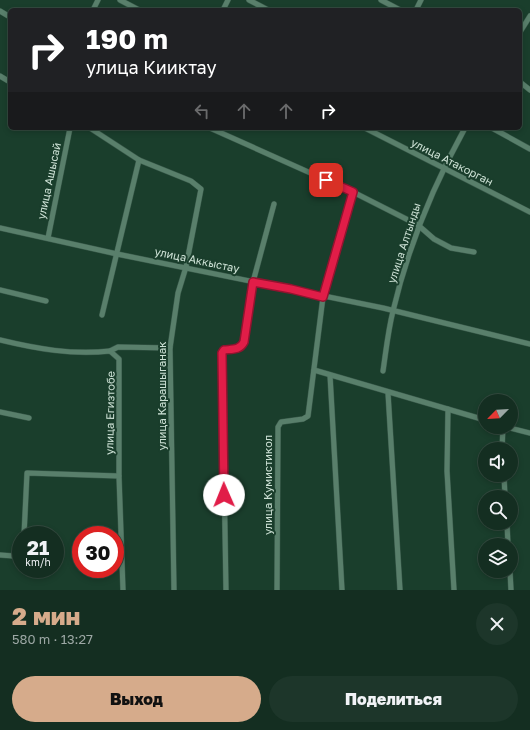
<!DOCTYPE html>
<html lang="ru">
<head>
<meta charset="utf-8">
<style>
	body { margin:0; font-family:"Golos Text",sans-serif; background:#1d362a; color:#f1f3f6; height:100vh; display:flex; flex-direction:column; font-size:15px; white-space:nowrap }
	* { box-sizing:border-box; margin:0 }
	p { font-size:13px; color:#9da8a5 }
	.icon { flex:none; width:22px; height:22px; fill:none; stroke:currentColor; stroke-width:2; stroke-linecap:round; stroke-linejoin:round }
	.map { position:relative; height:590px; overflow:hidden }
	.panel { display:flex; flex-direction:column; background:#142e21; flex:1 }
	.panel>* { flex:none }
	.top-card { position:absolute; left:8px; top:8px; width:514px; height:122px; border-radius:6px; box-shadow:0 2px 6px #0003,0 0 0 1px #334a3f; background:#202124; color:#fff; overflow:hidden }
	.needle { width:26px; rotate:246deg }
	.buttons { position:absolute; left:478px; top:394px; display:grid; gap:8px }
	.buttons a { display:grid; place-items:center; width:40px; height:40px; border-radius:50%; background:#142e21; box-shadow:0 2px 6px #0003,0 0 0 1px #334a3f; font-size:20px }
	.speed { position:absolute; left:12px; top:526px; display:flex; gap:8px; font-size:20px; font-weight:700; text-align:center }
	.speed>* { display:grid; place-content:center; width:52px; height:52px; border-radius:50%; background:#142e21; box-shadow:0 2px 6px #0003,0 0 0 1px #334a3f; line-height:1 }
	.speed small { font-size:10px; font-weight:400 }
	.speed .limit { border:6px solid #d22; background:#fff; color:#111 }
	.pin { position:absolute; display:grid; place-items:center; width:34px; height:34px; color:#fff; margin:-17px; border-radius:8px; box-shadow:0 2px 6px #0006 }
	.me { position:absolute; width:44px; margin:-22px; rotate:359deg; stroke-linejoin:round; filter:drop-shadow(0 0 3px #0008) }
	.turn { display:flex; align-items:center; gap:14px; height:84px; padding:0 12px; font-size:18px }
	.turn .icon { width:52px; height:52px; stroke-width:2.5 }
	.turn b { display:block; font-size:28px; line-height:34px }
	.lanes { display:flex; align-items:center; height:38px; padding:0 12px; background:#0003; justify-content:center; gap:20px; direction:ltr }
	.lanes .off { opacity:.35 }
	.round { display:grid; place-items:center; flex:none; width:42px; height:42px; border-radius:21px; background:#1d362a }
	.overview { display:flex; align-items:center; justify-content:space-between; height:68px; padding:0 12px }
	h1 { font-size:24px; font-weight:800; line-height:30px; color:#d6ab8b }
	.action { display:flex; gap:8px; margin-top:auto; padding:8px 12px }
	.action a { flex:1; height:46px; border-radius:24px; background:#d6ab8b; color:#111; font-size:16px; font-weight:800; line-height:46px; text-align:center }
	.action a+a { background:#1d362a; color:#f1f3f6 }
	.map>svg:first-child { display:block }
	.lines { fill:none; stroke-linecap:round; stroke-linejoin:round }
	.street-casing { stroke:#39594a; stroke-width:6 }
	.street { stroke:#597f6b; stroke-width:5 }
	.route-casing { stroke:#92132f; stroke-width:10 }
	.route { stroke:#e11d48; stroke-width:7 }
	.labels { text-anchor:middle; stroke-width:4; stroke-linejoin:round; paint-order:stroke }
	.street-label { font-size:11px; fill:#cde1d5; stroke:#1a3e2c }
</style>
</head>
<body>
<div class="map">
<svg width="530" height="590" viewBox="0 0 530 590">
	<rect width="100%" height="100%" fill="#1a3e2c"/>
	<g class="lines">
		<defs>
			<g id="street">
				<polyline points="120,0 139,10"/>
				<polyline points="249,0 268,10"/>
				<polyline points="381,0 400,10"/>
				<polyline points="93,10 98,0"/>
				<polyline points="223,10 228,0"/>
				<polyline points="416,10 421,0"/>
				<polyline points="0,11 10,17"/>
				<polyline points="520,32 530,16"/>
				<polyline points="0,76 10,82"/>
				<polyline points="520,82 530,90"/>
				<polyline points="90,128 139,160 191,181 201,189 186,267 178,293 170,348 174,590"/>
				<polyline points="210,128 353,192 418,225 434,239 451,248 474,252"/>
				<polyline points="365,128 530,212"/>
				<polyline points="492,128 530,149"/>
				<polyline points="0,228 117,254 383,308 530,344"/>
				<polyline points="48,238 70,128"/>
				<polyline points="0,290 46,301"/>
				<polyline points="102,315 139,160"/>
				<path d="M0,340C37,349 72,355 110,351L119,359V476L123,590"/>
				<polyline points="110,351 118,347 170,348"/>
				<polyline points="314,370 485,420"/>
				<path d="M383,371C386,351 388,331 393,311C408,247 433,186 465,128"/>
				<polyline points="330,375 342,590"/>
				<polyline points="388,393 400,590"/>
				<polyline points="448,409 447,471 454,590"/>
				<polyline points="0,412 29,418"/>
				<polyline points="506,427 530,433"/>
				<polyline points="502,449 503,427"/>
				<polyline points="504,475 505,497"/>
				<polyline points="507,523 508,545"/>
				<polyline points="24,535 27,473 119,476"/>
				<polyline points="0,555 14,556 21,551"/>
				<polyline points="510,571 511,590"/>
				<path d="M226,590L222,353L224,350C233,349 240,350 244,342L253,282L274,204"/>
				<polyline points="277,590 278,427 281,422 303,419 308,416 323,297 353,192"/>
			</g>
		</defs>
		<!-- street casing -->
		<use href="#street" class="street-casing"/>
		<!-- street -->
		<use href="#street" class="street"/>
	</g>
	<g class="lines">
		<defs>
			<path id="route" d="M224,495L222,353L224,350C233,349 240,350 244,342L253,282L291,289L323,297L353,192L326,180"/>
		</defs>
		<!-- route casing -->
		<use href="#route" class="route-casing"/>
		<!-- route -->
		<use href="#route" class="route"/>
	</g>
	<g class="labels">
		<!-- street labels -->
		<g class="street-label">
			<text transform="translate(452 162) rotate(27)" y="4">улица Атакорган</text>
			<text transform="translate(49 181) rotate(-78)" y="4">улица Ашысай</text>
			<text transform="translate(404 243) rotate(-72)" y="4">улица Алтынды</text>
			<text transform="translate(197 260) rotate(12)" y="4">улица Аккыстау</text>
			<text transform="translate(162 396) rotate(-90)" y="4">улица Карашыганак</text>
			<text transform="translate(110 413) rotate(-89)" y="4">улица Егизтобе</text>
			<text transform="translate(268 485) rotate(-90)" y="4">улица Кумистикол</text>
		</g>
	</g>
</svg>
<div class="buttons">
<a><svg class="needle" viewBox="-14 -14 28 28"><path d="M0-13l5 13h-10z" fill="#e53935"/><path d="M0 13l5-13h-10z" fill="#9da8a5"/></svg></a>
<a><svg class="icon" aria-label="sound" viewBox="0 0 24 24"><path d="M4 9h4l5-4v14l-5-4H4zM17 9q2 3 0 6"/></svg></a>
<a><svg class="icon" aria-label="search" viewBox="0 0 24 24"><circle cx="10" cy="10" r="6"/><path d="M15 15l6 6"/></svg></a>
<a><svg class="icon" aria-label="layers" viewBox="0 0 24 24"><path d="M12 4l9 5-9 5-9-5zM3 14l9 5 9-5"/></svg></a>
</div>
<div class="speed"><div>21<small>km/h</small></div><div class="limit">30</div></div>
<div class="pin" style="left:326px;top:180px;background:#d93025"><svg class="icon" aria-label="arrive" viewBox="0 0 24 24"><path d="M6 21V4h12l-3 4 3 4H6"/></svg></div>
<svg class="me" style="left:224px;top:495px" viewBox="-20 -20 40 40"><circle r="19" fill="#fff"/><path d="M0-13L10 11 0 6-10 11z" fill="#e11d48"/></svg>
<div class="top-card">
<div class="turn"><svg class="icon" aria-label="right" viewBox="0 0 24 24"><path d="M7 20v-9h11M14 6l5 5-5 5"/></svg><div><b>190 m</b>улица Кииктау</div></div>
<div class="lanes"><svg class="icon off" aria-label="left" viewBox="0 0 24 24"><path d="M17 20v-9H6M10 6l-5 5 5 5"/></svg><svg class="icon off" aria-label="ahead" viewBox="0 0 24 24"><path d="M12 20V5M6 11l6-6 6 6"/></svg><svg class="icon off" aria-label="ahead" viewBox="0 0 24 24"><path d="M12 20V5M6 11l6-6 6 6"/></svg><svg class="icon" aria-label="right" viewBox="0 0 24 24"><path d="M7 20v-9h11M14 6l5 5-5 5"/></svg></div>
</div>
</div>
<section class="panel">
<div class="overview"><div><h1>2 мин</h1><p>580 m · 13:27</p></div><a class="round"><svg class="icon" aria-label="close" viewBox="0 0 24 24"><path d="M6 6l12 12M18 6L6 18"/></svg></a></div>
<div class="action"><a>Выход</a><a>Поделиться</a></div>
</section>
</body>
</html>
